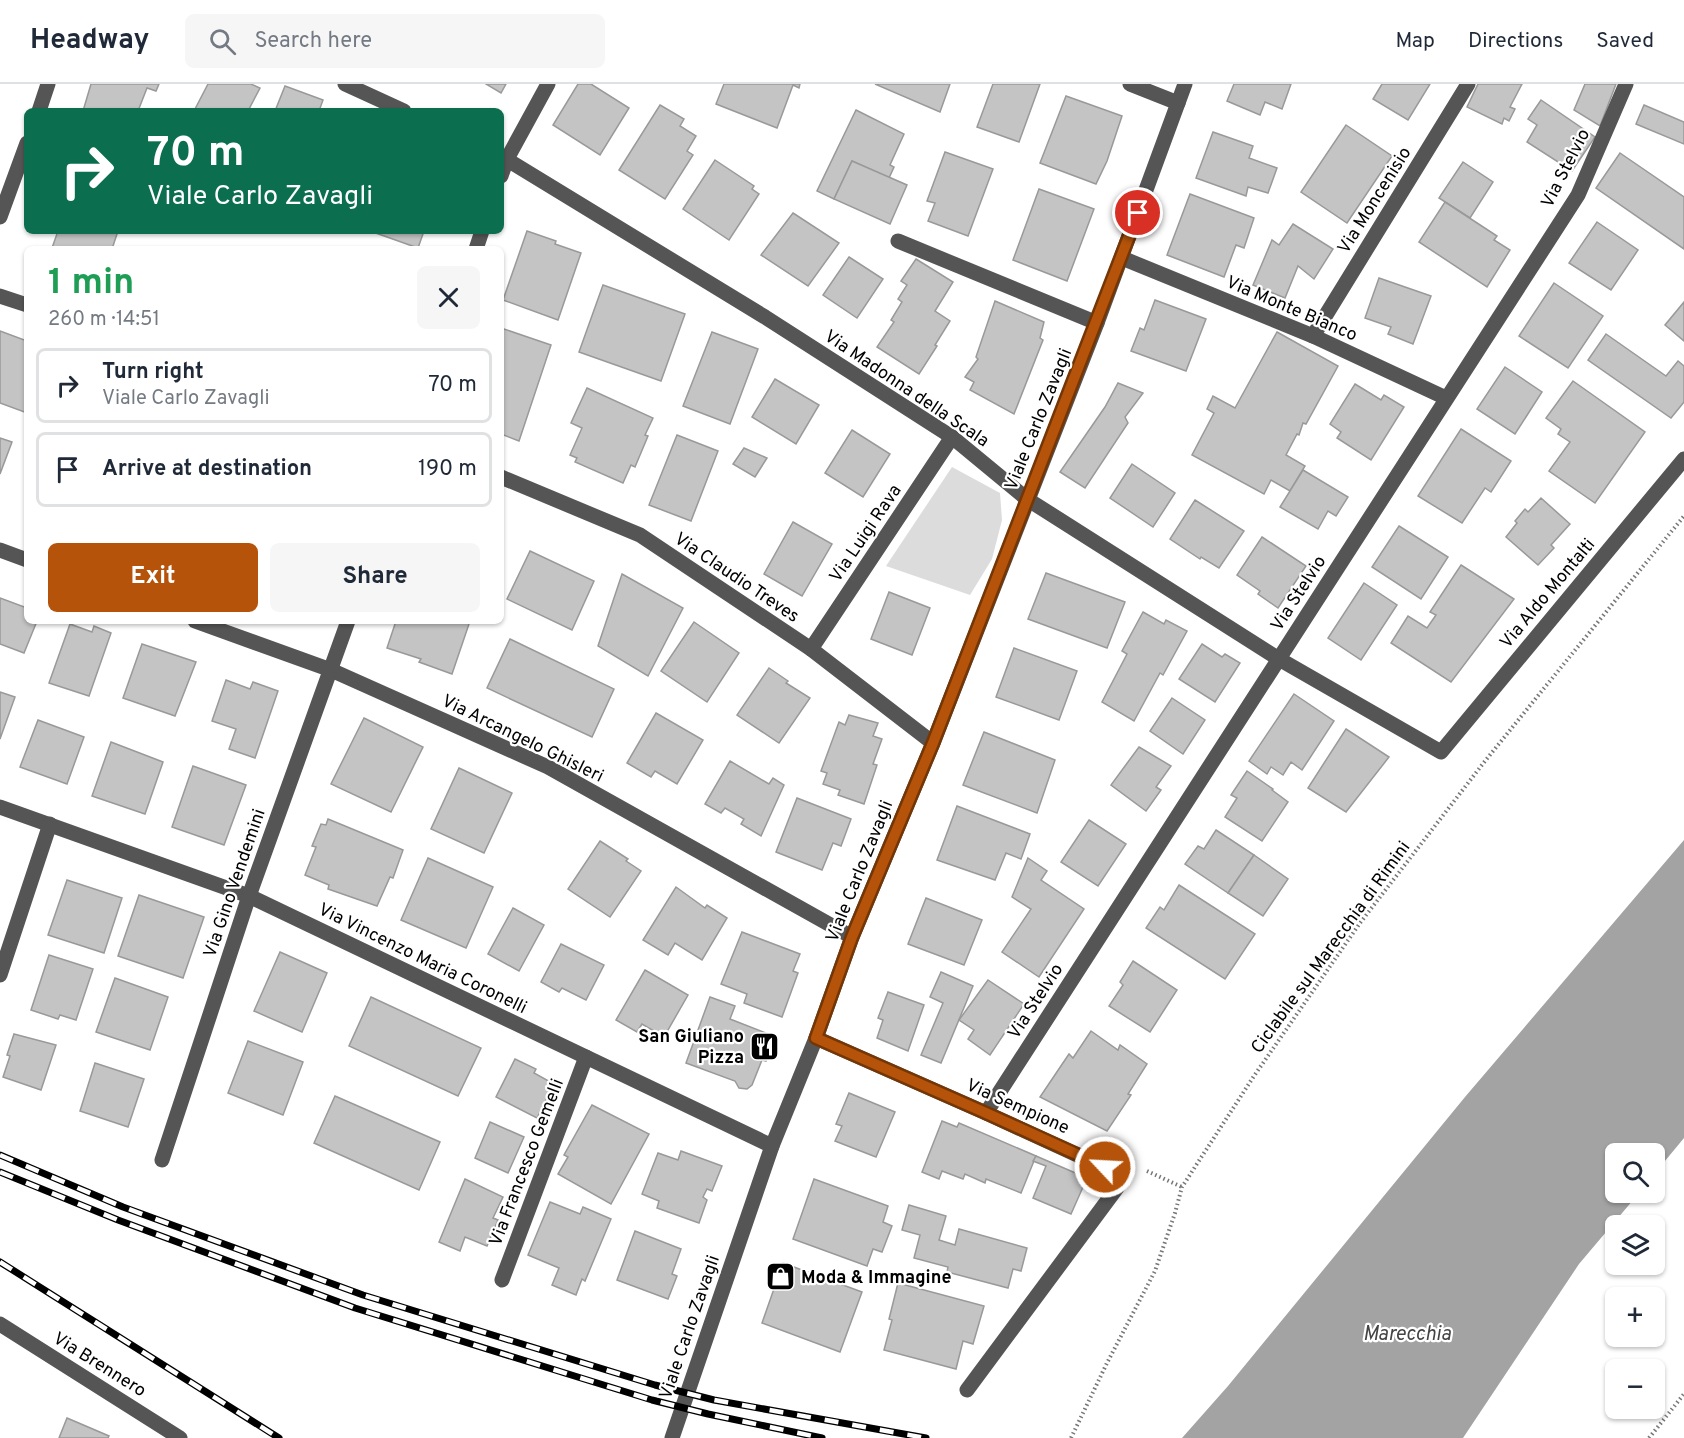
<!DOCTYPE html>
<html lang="en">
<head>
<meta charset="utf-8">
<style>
	body { margin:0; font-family:Overpass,sans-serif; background:#f6f6f7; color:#1f2937; height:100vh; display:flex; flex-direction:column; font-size:22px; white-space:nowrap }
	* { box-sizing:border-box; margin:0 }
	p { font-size:20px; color:#747a83 }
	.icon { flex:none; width:33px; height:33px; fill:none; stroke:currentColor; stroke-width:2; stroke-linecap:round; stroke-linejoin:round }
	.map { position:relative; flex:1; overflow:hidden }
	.side { position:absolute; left:24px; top:162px; width:480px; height:378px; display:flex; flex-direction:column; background:#fff; border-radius:9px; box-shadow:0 2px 4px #0004 }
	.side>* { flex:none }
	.guide { position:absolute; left:24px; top:24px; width:480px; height:126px; border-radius:9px; box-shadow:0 2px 4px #0004; background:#0b6e4f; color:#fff; overflow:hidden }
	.buttons { position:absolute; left:1605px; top:1059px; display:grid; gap:12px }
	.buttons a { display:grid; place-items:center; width:60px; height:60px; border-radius:9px; background:#fff; box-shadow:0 2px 4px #0004; font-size:30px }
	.pin { position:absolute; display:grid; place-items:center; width:51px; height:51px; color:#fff; margin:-26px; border:3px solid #fff; border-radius:50%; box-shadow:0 2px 6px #0007 }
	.me { position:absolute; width:66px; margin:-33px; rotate:295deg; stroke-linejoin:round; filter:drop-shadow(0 0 4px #0008) }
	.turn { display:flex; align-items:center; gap:21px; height:126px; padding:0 24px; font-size:27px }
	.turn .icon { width:78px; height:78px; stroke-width:2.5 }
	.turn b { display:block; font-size:42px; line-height:51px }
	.round { display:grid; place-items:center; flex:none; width:63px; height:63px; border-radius:9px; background:#f6f6f7 }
	.headline { display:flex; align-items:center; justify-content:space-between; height:102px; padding:0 24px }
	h1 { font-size:36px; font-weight:700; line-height:45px; color:#1e9e55 }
	.button { display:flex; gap:12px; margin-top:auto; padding:12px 24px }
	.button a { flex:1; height:69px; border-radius:9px; background:#b45309; color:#fff; font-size:24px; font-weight:700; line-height:69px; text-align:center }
	.button a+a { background:#f6f6f7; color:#1f2937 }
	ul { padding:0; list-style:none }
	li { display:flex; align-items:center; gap:18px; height:75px; margin:0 12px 9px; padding:0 12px; border:3px solid #e0e1e3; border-radius:9px }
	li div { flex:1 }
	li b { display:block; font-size:22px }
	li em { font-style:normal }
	header { display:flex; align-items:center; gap:36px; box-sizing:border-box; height:84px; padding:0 30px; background:#fff; border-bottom:2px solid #e0e1e3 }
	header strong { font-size:28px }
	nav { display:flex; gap:33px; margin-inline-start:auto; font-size:21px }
	.search { width:420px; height:54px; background:#f6f6f7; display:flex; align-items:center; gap:15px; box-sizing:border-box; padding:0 21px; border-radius:9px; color:#747a83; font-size:22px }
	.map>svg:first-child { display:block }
	.green { fill:#dcdcdc }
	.water { fill:#a3a3a3 }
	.building { fill:#c4c4c4; stroke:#999; stroke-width:1.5 }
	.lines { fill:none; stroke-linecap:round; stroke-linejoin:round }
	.path { stroke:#777; stroke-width:4; stroke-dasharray:1.5 3; stroke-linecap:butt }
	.minor { stroke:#555; stroke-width:15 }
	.rail-casing { stroke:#000; stroke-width:7 }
	.rail { stroke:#fff; stroke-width:4.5; stroke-dasharray:14; stroke-linecap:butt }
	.route-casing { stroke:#753606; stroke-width:15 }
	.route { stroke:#b45309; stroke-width:10 }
	.labels { text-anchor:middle; stroke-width:4.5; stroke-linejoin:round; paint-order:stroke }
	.street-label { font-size:18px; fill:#000; stroke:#fff }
	.poi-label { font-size:18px; font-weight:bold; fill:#000; stroke:#fff; text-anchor:end }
	.water-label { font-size:20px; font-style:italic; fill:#444; stroke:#fff }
</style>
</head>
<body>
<header>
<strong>Headway</strong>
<div class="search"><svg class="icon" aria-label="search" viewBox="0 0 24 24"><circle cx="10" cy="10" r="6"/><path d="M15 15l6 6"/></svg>Search here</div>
<nav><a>Map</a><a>Directions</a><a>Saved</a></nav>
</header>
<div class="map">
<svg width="1684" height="1354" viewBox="0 0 1684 1354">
	<rect width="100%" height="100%" fill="#fff"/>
	<!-- green -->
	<polygon class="green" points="952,383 1000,409 1002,436 992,475 970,511 886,482"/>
	<!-- water -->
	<polygon class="water" points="1684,756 1684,1054 1655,1089 1654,1070 1616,1070 1616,1108 1639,1109 1579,1180 1463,1354 1182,1354 1228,1302 1465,1013"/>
	<!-- building -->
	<g class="building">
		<polygon points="91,0 159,0 156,7 147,4 138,27 83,27"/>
		<polygon points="208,0 251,0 260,4 248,27 194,27"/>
		<polygon points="486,0 506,0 501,9"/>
		<polygon points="578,0 591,0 629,24 600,71 553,41"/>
		<polygon points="724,0 800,0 799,4 793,1 777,44 716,20"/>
		<polygon points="875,0 950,0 940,28"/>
		<polygon points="993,0 1040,0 1019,58 977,43"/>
		<polygon points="1234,0 1291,0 1282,25 1265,18 1260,31 1227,17"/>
		<polygon points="1382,0 1430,0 1408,36 1373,15"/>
		<polygon points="1478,0 1522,0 1510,23 1515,25 1509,37 1504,34 1502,40 1467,23"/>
		<polygon points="1585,0 1616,0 1600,42 1574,26"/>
		<polygon points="285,2 323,16 319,27 275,27"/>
		<polygon points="1066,12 1122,32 1107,77 1096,100 1040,79"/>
		<polygon points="1541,16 1595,53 1572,87 1527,58 1537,41 1528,35"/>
		<polygon points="660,21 684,35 680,42 696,52 687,67 693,71 665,115 619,86"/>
		<polygon points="1644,21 1684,38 1684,60 1636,40"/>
		<polygon points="856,26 904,50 890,81 894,83 889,94 852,77 834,115 817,107"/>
		<polygon points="1346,41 1392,72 1347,139 1301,108"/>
		<polygon points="1213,48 1253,62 1249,74 1277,84 1268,109 1248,103 1246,112 1196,94"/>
		<polygon points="945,68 993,85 968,152 928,137 935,119 927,117"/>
		<polygon points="1620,69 1684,113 1684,165 1596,104"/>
		<polygon points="715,76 754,102 752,105 759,110 729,156 683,125"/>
		<polygon points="852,77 907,101 890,140 834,115"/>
		<polygon points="1463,78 1493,98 1470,134 1439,114"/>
		<polygon points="1039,105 1094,125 1067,197 1013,176"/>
		<polygon points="1190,110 1254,134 1244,164 1236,161 1224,193 1167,171"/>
		<polygon points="1445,118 1497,152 1494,156 1510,166 1487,203 1419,158"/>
		<polygon points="793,129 839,159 808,202 761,171"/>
		<polygon points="1597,138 1638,166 1611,206 1569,179"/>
		<polygon points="1293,140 1333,165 1314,195 1298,182 1285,214 1253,201 1272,156 1279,161"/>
		<polygon points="58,147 118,147 112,165 56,165 52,164"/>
		<polygon points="370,147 424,147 418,164"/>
		<polygon points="527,147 556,157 555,160 581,169 558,236 503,216"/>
		<polygon points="849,173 883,195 857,234 823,211"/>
		<polygon points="916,175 953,198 935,227 950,237 935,261 937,262 919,290 877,263 894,238 891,236 902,218 898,215 907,201 901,197"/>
		<polygon points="1379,194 1431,212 1413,260 1388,250 1391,243 1365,234"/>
		<polygon points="1554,199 1603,232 1568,284 1519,252"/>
		<polygon points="603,201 685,230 661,297 579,268"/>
		<polygon points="1155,216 1206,235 1186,287 1131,267 1140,244 1144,246"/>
		<polygon points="995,217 1044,238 1040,254 1043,256 1014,330 970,306 974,298 965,293 978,275 976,273"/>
		<polygon points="1684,218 1684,257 1665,241"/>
		<polygon points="501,244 551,261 519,357 501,350"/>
		<polygon points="0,247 27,257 27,329 0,319"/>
		<polygon points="712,248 758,265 730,340 683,322"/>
		<polygon points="1277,248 1338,282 1306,340 1303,339 1299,351 1297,350 1286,371 1305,382 1290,407 1271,396 1264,410 1192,371 1214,329 1207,325 1213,312 1235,324"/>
		<polygon points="1606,250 1666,292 1678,277 1684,282 1684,318 1671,334 1588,276"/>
		<polygon points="1505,283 1542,308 1515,350 1477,325"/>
		<polygon points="775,295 819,321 796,360 752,333"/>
		<polygon points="1573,297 1645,348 1595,419 1549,387 1570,358 1558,350 1561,345 1546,334"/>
		<polygon points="1118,299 1143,309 1125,333 1128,339 1085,404 1060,388 1105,323"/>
		<polygon points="1355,300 1381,316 1384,311 1404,323 1371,376 1337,354 1341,348 1330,340"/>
		<polygon points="587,304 653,334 645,351 648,352 635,383 631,381 623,399 575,378 577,374 570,371 582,344 571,339"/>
		<polygon points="1461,345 1511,377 1491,408 1485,404 1462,439 1418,412"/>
		<polygon points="852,346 890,370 863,413 825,389"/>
		<polygon points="677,351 718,367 691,437 649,421"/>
		<polygon points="0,354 12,358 0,390"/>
		<polygon points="744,364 767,374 755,393 733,380"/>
		<polygon points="1132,380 1175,409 1153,443 1110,414"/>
		<polygon points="1303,386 1348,413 1336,432 1328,427 1318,445 1280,423"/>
		<polygon points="1541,414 1570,440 1551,461 1554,464 1538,481 1506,453 1517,439 1515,437 1525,425 1528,428"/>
		<polygon points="1195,416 1244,447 1219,484 1201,473 1200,475 1170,455"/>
		<polygon points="793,438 832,460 802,512 764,490"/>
		<polygon points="1399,442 1448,473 1421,515 1372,483"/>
		<polygon points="1262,453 1306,482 1278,524 1258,510 1260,507 1237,491"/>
		<polygon points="530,467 594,497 572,546 507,515"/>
		<polygon points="1461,481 1514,515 1451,598 1391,559 1408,532 1427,544 1436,531 1430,528"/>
		<polygon points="1046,489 1125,518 1107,564 1028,535"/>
		<polygon points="622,490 683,524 648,592 598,562"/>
		<polygon points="1364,499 1397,521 1361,576 1328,554"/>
		<polygon points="889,508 930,524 912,571 871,555"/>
		<polygon points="0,514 27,524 27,537 37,537 24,569 0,560"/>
		<polygon points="1143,528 1164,540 1166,536 1187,547 1163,591 1160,589 1134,637 1102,618 1127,570 1122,567"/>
		<polygon points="396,537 470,537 452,590 419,578 421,575 387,564"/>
		<polygon points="694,538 739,569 707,618 661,587"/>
		<polygon points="70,540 92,548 94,542 111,549 89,612 49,599"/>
		<polygon points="510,555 614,605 592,653 487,604"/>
		<polygon points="142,560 196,578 175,632 123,614"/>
		<polygon points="1202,560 1222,573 1225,570 1240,579 1215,618 1179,595"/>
		<polygon points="1014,564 1077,587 1059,636 996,613"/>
		<polygon points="769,584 788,597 786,599 810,614 779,659 737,631"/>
		<polygon points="226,596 250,605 253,598 278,607 255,674 229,665 236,645 212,637"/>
		<polygon points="0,608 15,613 0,655"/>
		<polygon points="1294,610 1334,637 1302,686 1291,678 1283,691 1271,683 1267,690 1249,677"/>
		<polygon points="1172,614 1205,636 1183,670 1150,647"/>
		<polygon points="656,629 703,656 677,700 655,687 651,693 627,679"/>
		<polygon points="849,631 878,639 873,652 882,655 873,680 877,681 864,720 838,711 840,706 823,700 827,689 821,687 839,638 845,641"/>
		<polygon points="364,634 423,663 391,728 331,700"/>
		<polygon points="38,636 84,653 67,700 20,683"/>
		<polygon points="1346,645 1389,673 1346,728 1308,704"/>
		<polygon points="984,648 1055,676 1037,729 963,701"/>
		<polygon points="111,658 163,678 145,730 92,712"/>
		<polygon points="1139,663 1171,682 1156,703 1161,706 1146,727 1111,701"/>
		<polygon points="730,677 769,700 773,694 784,701 761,752 741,740 744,735 725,724 721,729 705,720"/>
		<polygon points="193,682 246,701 224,761 172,743"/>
		<polygon points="459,684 512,709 484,769 431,745"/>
		<polygon points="1247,687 1273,705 1272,706 1288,718 1262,757 1225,733 1237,714 1231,711"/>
		<polygon points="797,714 851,735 841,762 833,759 822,786 776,768"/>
		<polygon points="957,722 1030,750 1021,775 1006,769 995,796 937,776"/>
		<polygon points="328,735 403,766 393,794 390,793 377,822 328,805 329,801 305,791 316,763 312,762 321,740 326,741"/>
		<polygon points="1089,736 1126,760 1098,802 1061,778"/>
		<polygon points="1216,746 1254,771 1228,809 1185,780 1198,762 1204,765"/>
		<polygon points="600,757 628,775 626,777 641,787 610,833 568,805"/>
		<polygon points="1254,771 1288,795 1263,832 1228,809"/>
		<polygon points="428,774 493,803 466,864 401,836"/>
		<polygon points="1028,774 1047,787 1041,796 1084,825 1039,893 1002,868 1031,825 1012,813"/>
		<polygon points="67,796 122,814 104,869 48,851"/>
		<polygon points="1179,801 1255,850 1225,895 1146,844 1160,823 1164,826"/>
		<polygon points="676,803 705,824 707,821 727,834 702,876 675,859 668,871 643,856"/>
		<polygon points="139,811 204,833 183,894 118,872"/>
		<polygon points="926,814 982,836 964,881 908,860"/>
		<polygon points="513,824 544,841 519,887 488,870"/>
		<polygon points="742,848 800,870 793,887 798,889 782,933 744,919 747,910 721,900"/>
		<polygon points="561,860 604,881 586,916 562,904 559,908 541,898"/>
		<polygon points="280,868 327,889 302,948 254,927"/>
		<polygon points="49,871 93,885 76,936 60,931 58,935 31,926"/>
		<polygon points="1133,877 1177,906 1150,948 1109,922 1123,901 1120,898"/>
		<polygon points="645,886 688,911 664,953 642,940 637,948 616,936"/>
		<polygon points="941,888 973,902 941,979 921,971 943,919 930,913"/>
		<polygon points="115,894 168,913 150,966 96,948"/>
		<polygon points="988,896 1024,920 990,971 968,955 974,946 959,936"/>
		<polygon points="888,908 924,921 908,967 877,954 883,936 878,934"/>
		<polygon points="371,913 481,964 458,1012 349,962"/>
		<polygon points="710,913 735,922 730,935 776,953 766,977 762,976 752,1001 747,1005 739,1004 735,997 686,979"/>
		<polygon points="1091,947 1118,966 1120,961 1147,980 1128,1010 1131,1011 1107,1047 1040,1013 1069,970 1073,974"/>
		<polygon points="14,950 56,961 41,1006 3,993 10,972 7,971"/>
		<polygon points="248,957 303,978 283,1031 228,1009"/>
		<polygon points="515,975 536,985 534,989 554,1000 537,1034 496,1013"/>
		<polygon points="95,979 144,995 128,1043 80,1027"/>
		<polygon points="849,1009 895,1028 876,1073 835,1057 842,1042 836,1040"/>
		<polygon points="335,1012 440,1058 419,1106 314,1059"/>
		<polygon points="592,1021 649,1050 611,1120 558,1090 568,1073 564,1071"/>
		<polygon points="942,1037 957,1043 959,1039 1036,1072 1021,1109 986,1095 985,1099 965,1090 963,1095 942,1087 939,1095 922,1088"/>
		<polygon points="490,1038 524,1053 508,1089 475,1074"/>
		<polygon points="681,1067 722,1082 712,1107 707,1105 703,1113 707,1116 699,1139 657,1124 659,1117 642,1110 658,1069 678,1076"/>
		<polygon points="1036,1072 1087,1094 1071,1130 1033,1114 1046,1082 1033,1077"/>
		<polygon points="465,1095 503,1113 493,1134 498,1136 487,1162 465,1153 460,1167 439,1158"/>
		<polygon points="814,1095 888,1122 883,1138 892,1142 882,1168 873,1165 867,1182 793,1155"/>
		<polygon points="550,1118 580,1130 583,1123 611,1135 585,1197 582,1195 576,1211 552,1201 559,1184 528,1171"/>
		<polygon points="909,1121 946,1132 939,1156 955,1161 959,1145 1027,1164 1021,1187 1013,1185 1008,1204 947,1188 948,1183 914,1174 920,1151 902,1146"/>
		<polygon points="635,1147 681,1165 672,1190 677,1192 668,1215 617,1196"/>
		<polygon points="783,1179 862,1208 840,1268 762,1239"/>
		<polygon points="898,1199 984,1222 973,1260 963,1257 956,1285 884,1266 892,1236 889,1235"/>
		<polygon points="67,1334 109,1352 108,1354 59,1354"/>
	</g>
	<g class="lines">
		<!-- path -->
		<g class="path">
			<polyline points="1147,1087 1182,1103"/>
			<polyline points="1071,1354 1107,1279 1155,1187 1175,1129 1182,1103 1254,992 1360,839 1485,677 1684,432"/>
			<polyline points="1649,1354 1684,1310"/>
		</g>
		<!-- minor -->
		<g class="minor">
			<polyline points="345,0 404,27"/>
			<polyline points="1130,0 1178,19"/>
			<polyline points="39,27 48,0"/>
			<polyline points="501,72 765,233 952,353 1027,415 1279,575 1441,668 1684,375"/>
			<polyline points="501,92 507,75 548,0"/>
			<polyline points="0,133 27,59"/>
			<polyline points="898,157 1097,239"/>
			<polyline points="476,165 482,147"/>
			<polyline points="1122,174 1313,252 1446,314"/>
			<polyline points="0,212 27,221"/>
			<polyline points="1313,252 1468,0"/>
			<polyline points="501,393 640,451 811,565 933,659"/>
			<polyline points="0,466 27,476"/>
			<polyline points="195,537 331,586 548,683 852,853"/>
			<polyline points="811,565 952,353"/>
			<polyline points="0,723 249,812 772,1062"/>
			<polyline points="0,891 50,740"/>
			<polyline points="816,954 986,1029 1125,1093 967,1306"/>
			<polyline points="986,1029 1578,111 1626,0"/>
			<polyline points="162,1076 249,812 348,537"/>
			<polyline points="502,1196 586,973"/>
			<polyline points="0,1240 180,1354"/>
			<polyline points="672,1354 772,1062 816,954 852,853 933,659 1097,239 1185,0"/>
		</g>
		<defs>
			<g id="rail">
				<polyline points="0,1071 123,1123 363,1211 655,1301 714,1316 926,1354"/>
				<polyline points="0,1088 118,1136 355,1224 652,1316 708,1330 822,1354"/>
				<polyline points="0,1178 279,1354"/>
			</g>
		</defs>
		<!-- rail casing -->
		<use href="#rail" class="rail-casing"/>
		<!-- rail -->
		<use href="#rail" class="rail"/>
	</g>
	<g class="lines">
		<defs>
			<polyline id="route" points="1105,1083 986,1029 816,954 852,853 933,659 1138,129"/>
		</defs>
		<!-- route casing -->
		<use href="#route" class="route-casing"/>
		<!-- route -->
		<use href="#route" class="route"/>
	</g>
	<!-- icons -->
	<defs>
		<symbol id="restaurant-square" viewBox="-11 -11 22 22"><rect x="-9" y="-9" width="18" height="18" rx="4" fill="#000" stroke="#fff"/><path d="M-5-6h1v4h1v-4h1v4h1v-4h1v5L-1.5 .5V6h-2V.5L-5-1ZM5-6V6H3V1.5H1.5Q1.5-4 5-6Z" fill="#fff"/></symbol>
		<symbol id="shop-square" viewBox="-11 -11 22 22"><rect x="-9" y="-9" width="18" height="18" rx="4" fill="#000" stroke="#fff"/><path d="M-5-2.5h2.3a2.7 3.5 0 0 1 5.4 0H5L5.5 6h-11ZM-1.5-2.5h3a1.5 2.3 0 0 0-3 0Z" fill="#fff"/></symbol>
	</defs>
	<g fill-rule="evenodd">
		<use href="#restaurant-square" x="748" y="946" width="33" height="33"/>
		<use href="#shop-square" x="764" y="1176" width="33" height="33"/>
	</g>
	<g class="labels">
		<!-- street labels -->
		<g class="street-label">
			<text transform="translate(1565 84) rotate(-63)" y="6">Via Stelvio</text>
			<text transform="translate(1374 116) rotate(-58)" y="6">Via Moncenisio</text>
			<text transform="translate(1292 224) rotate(23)" y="6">Via Monte Bianco</text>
			<text transform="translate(907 304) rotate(34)" y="6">Via Madonna della Scala</text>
			<text transform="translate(1038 335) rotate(-68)" y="6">Viale Carlo Zavagli</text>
			<text transform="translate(865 449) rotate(-56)" y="6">Via Luigi Rava</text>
			<text transform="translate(737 493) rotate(34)" y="6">Via Claudio Treves</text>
			<text transform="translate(1298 509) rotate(-57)" y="6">Via Stelvio</text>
			<text transform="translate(1547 509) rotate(-50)" y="6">Via Aldo Montalti</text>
			<text transform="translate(523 654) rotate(26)" y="6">Via Arcangelo Ghisleri</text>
			<text transform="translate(859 787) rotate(-68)" y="6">Viale Carlo Zavagli</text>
			<text transform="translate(234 799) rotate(-71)" y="6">Via Gino Vendemini</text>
			<text transform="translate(1330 863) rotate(-54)" y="6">Ciclabile sul Marecchia di Rimini</text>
			<text transform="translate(423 874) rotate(26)" y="6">Via Vincenzo Maria Coronelli</text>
			<text transform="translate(1035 917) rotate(-57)" y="6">Via Stelvio</text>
			<text transform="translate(1018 1022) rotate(24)" y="6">Via Sempione</text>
			<text transform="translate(526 1078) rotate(-69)" y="6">Via Francesco Gemelli</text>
			<text transform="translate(689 1243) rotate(-71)" y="6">Viale Carlo Zavagli</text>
			<text transform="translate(100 1280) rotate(32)" y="6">Via Brennero</text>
		</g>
		<!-- poi labels -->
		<g class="poi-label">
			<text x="744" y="958">San Giuliano<tspan x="744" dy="21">Pizza</tspan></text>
			<text x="801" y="1199" text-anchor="start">Moda &amp; Immagine</text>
		</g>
		<!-- water labels -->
		<g class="water-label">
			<text x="1407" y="1256">Marecchia</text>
		</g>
	</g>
</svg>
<div class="buttons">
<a><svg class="icon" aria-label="search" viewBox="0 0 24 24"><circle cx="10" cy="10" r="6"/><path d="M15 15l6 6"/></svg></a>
<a><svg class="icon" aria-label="layers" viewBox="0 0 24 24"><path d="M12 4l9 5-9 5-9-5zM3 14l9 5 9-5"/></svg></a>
<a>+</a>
<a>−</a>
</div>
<div class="pin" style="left:1138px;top:129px;background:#d93025"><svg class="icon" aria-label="arrive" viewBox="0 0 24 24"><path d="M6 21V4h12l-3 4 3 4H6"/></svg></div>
<svg class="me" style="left:1105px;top:1083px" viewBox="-20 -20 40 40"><circle r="17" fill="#b45309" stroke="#fff" stroke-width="3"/><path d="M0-11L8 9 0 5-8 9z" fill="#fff"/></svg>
<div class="guide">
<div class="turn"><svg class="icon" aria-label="right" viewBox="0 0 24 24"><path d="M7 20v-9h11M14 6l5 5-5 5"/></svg><div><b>70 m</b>Viale Carlo Zavagli</div></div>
</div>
<section class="side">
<div class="headline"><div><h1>1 min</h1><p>260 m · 14:51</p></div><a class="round"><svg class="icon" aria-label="close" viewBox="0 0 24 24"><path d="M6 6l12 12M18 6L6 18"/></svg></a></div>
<ul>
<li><svg class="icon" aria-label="right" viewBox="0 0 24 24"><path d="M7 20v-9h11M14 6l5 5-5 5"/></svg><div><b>Turn right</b><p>Viale Carlo Zavagli</p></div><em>70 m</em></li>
<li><svg class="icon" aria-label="arrive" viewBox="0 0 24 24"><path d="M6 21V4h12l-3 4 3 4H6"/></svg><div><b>Arrive at destination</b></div><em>190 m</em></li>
</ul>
<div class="button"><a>Exit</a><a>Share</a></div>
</section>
</div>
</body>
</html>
